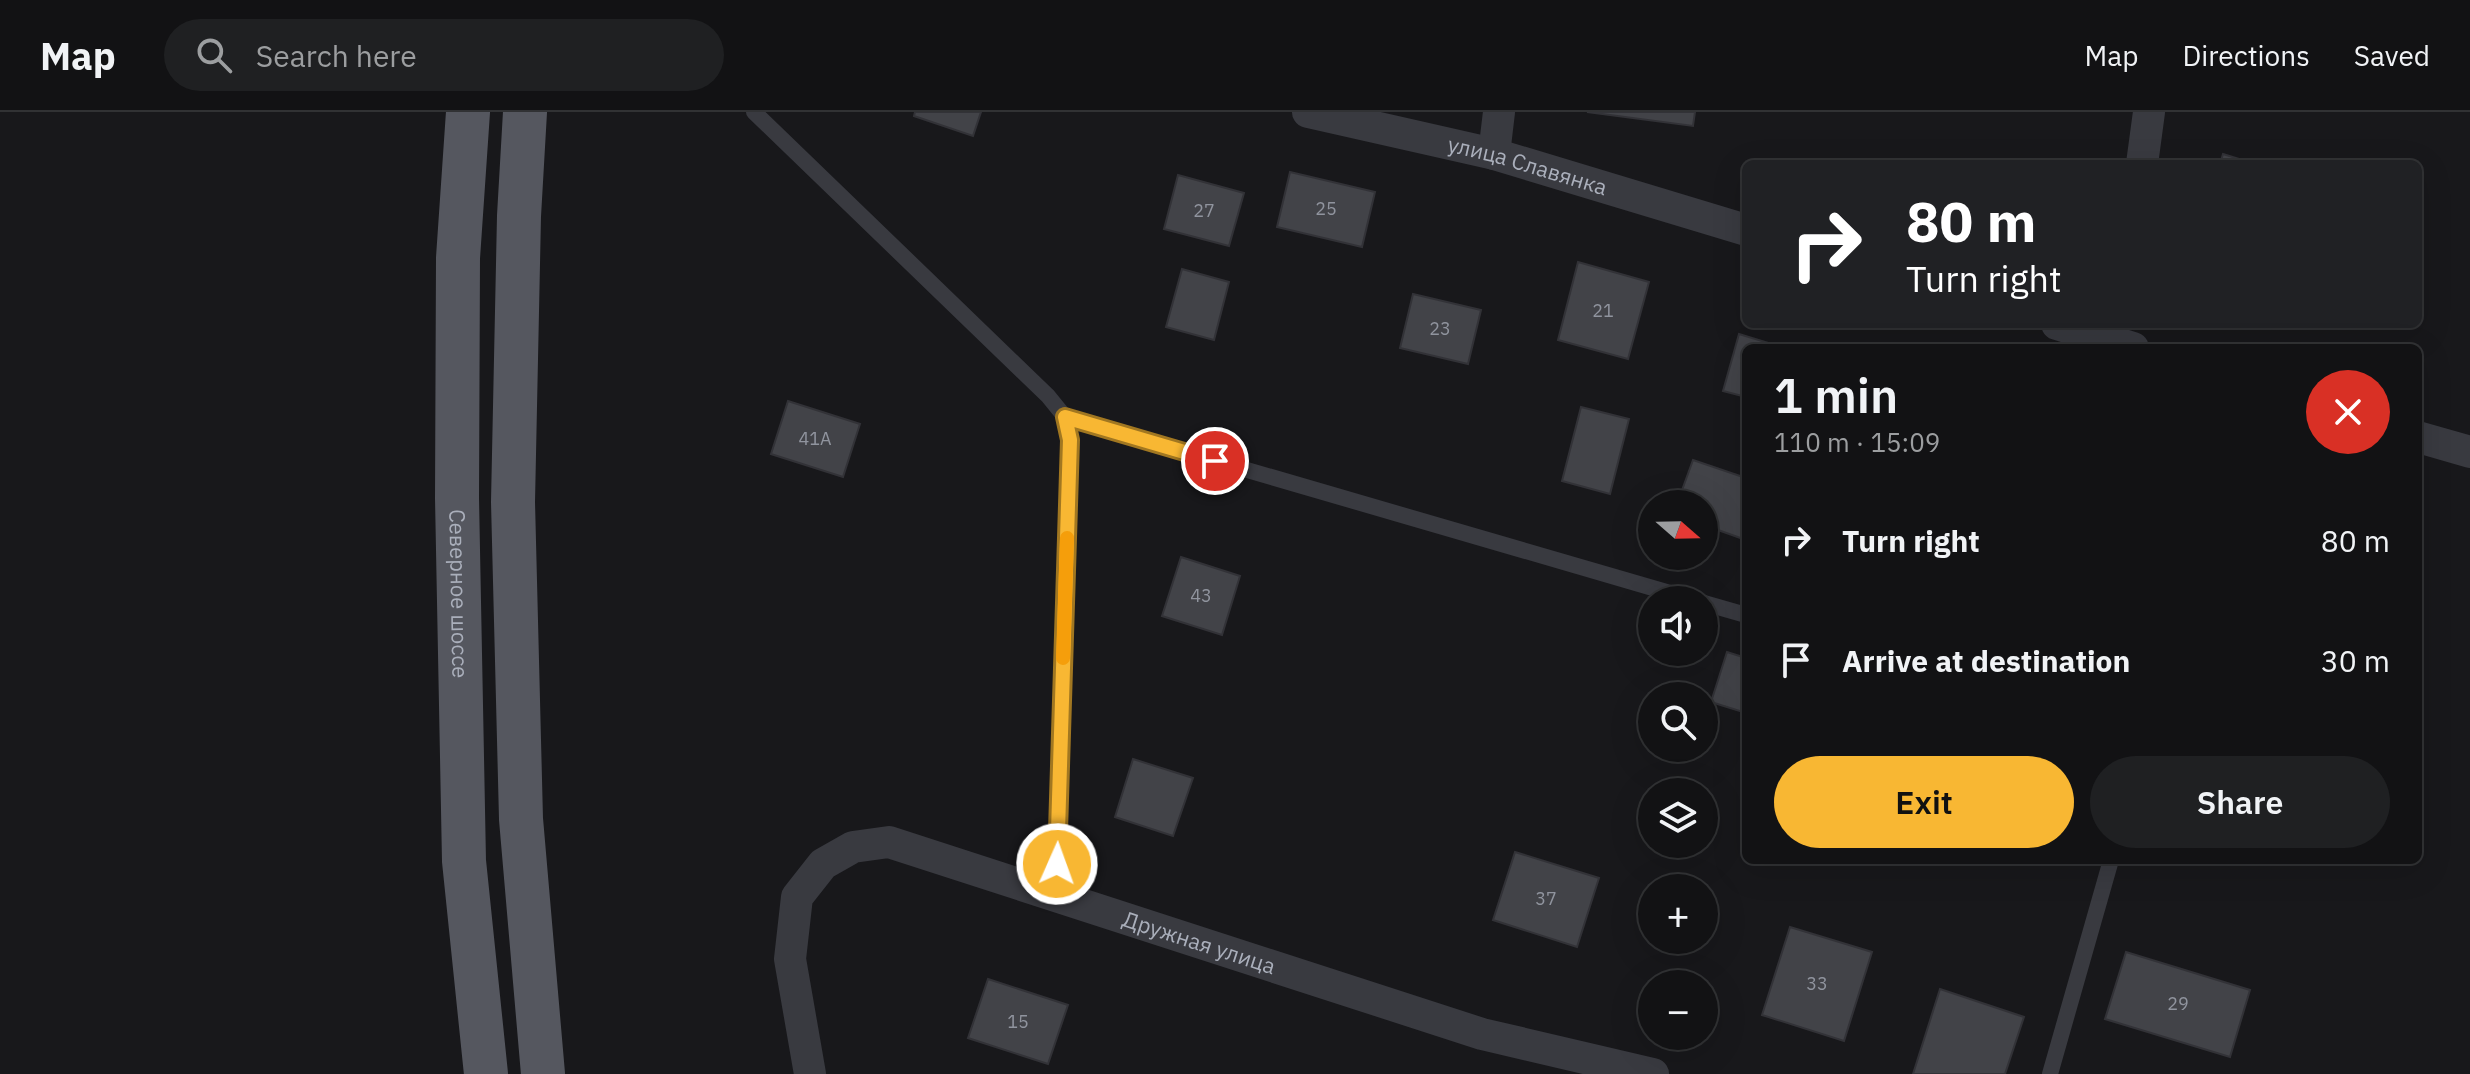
<!DOCTYPE html>
<html lang="en">
<head>
<meta charset="utf-8">
<style>
	body { margin:0; font-family:"IBM Plex Sans",sans-serif; background:#1f2022; color:#f1f3f6; height:100vh; display:flex; flex-direction:column; font-size:30px; white-space:nowrap }
	* { box-sizing:border-box; margin:0 }
	p { font-size:26px; color:#9c9ea0 }
	.icon { flex:none; width:44px; height:44px; fill:none; stroke:currentColor; stroke-width:2; stroke-linecap:round; stroke-linejoin:round }
	.map { position:relative; flex:1; overflow:hidden }
	.panel { position:absolute; left:1742px; top:232px; width:680px; height:520px; display:flex; flex-direction:column; background:#121214; border-radius:12px; box-shadow:0 8px 32px #0002,0 0 0 2px #313234 }
	.panel>* { flex:none }
	.hud { position:absolute; left:1742px; top:48px; width:680px; height:168px; border-radius:12px; box-shadow:0 8px 32px #0002,0 0 0 2px #313234; background:#202124; color:#fff; overflow:hidden }
	.needle { width:52px; rotate:110deg }
	.fabs { position:absolute; left:1638px; top:378px; display:grid; gap:16px }
	.fabs a { display:grid; place-items:center; width:80px; height:80px; border-radius:50%; background:#121214; box-shadow:0 8px 32px #0002,0 0 0 2px #313234; font-size:40px }
	.pin { position:absolute; display:grid; place-items:center; width:68px; height:68px; color:#fff; margin:-34px; border:4px solid #fff; border-radius:50%; box-shadow:0 2px 8px #0007 }
	.me { position:absolute; width:88px; margin:-44px; rotate:2deg; stroke-linejoin:round; filter:drop-shadow(0 0 6px #0008) }
	.turn { display:flex; align-items:center; gap:28px; height:168px; padding:0 32px; font-size:36px }
	.turn .icon { width:104px; height:104px; stroke-width:2.5 }
	.turn b { display:block; font-size:56px; line-height:68px }
	.round { display:grid; place-items:center; flex:none; width:84px; height:84px; border-radius:42px; background:#1f2022 }
	.head { display:flex; align-items:center; justify-content:space-between; height:136px; padding:0 32px }
	h1 { font-size:48px; font-weight:600; line-height:60px }
	.action { display:flex; gap:16px; margin-top:auto; padding:16px 32px }
	.action a { flex:1; height:92px; border-radius:48px; background:#f8b733; color:#111; font-size:32px; font-weight:600; line-height:92px; text-align:center }
	.action a+a { background:#1f2022; color:#f1f3f6 }
	ul { padding:0; list-style:none }
	li { display:flex; align-items:center; gap:24px; height:120px; padding:0 32px }
	li div { flex:1 }
	li b { display:block; font-size:30px }
	li em { font-style:normal }
	header { display:flex; align-items:center; gap:48px; box-sizing:border-box; height:112px; padding:0 40px; background:#121214; border-bottom:2px solid #313234 }
	header strong { font-size:38px }
	nav { display:flex; gap:44px; margin-inline-start:auto; font-size:28px }
	.search { width:560px; height:72px; background:#1f2022; display:flex; align-items:center; gap:20px; box-sizing:border-box; padding:0 28px; border-radius:44px; color:#9c9ea0; font-size:30px }
	.map>svg:first-child { display:block }
	.building { fill:#424348; stroke:#323237; stroke-width:2 }
	.lines { fill:none; stroke-linecap:round; stroke-linejoin:round }
	.service { stroke:#393a40; stroke-width:16 }
	.minor { stroke:#393a40; stroke-width:32 }
	.primary { stroke:#55575f; stroke-width:44 }
	.route-casing { stroke:#a17721; stroke-width:20 }
	.route { stroke:#f8b733; stroke-width:14 }
	.slow { stroke:#f59e0b; stroke-width:14 }
	.labels { text-anchor:middle; stroke-width:8; stroke-linejoin:round; paint-order:stroke }
	.number-label { font-size:18px; fill:#90949e }
	.street-label { font-size:22px; fill:#aaafbb; stroke:#131316 }
</style>
</head>
<body>
<header>
<strong>Map</strong>
<div class="search"><svg class="icon" aria-label="search" viewBox="0 0 24 24"><circle cx="10" cy="10" r="6"/><path d="M15 15l6 6"/></svg>Search here</div>
<nav><a>Map</a><a>Directions</a><a>Saved</a></nav>
</header>
<div class="map">
<svg width="2470" height="962" viewBox="0 0 2470 962">
	<rect width="100%" height="100%" fill="#18181b"/>
	<!-- building -->
	<g class="building">
		<polygon points="915,0 981,0 973,24 914,4"/>
		<polygon points="1587,0 1695,0 1693,14"/>
		<polygon points="2223,42 2255,52 2220,52"/>
		<polygon points="1290,60 1375,80 1362,135 1277,115"/>
		<polygon points="1178,63 1244,81 1229,134 1164,117"/>
		<polygon points="1578,150 1649,170 1628,247 1558,228"/>
		<polygon points="1182,157 1229,170 1214,228 1166,215"/>
		<polygon points="1413,182 1481,198 1468,252 1400,236"/>
		<polygon points="1739,222 1785,236 1746,236 1746,285 1723,279"/>
		<polygon points="788,289 860,312 843,365 771,342"/>
		<polygon points="1581,295 1629,307 1610,382 1562,369"/>
		<polygon points="1693,348 1746,366 1746,428 1704,413 1704,392 1677,392"/>
		<polygon points="1181,445 1240,464 1222,523 1162,504"/>
		<polygon points="1727,540 1746,546 1746,601 1711,590"/>
		<polygon points="1133,647 1193,666 1173,724 1115,705"/>
		<polygon points="1515,740 1599,766 1577,835 1493,808"/>
		<polygon points="1790,815 1872,840 1844,929 1762,903"/>
		<polygon points="2126,840 2250,878 2230,945 2105,907"/>
		<polygon points="988,867 1068,893 1048,952 968,926"/>
		<polygon points="1940,877 2024,905 2005,962 1913,962"/>
	</g>
	<g class="lines">
		<!-- service -->
		<g class="service">
			<polyline points="754,0 1048,284 1065,305 1070,328 1056,782"/>
			<polyline points="1065,305 1694,488"/>
			<polyline points="1704,491 1746,503"/>
			<polyline points="2050,962 2111,748"/>
		</g>
		<!-- minor -->
		<g class="minor">
			<path id="s1" d="M1308,0L1494,42L1746,118"/>
			<polyline points="1494,42 1499,0"/>
			<polyline points="2142,52 2149,0"/>
			<polyline points="2057,212 2133,236"/>
			<polyline points="2418,325 2470,340"/>
			<path id="s2" d="M810,962L790,847L797,785L823,752L853,735L889,730L1482,922L1653,962"/>
		</g>
		<!-- primary -->
		<g class="primary">
			<path id="s3" d="M468,0L458,146L457,386L464,749L486,962"/>
			<polyline points="525,0 519,104 513,390 521,707 543,962"/>
		</g>
	</g>
	<g class="lines">
		<defs>
			<polyline id="route" points="1057,752 1070,328 1065,305 1215,349"/>
		</defs>
		<!-- route casing -->
		<use href="#route" class="route-casing"/>
		<!-- route -->
		<use href="#route" class="route"/>
		<!-- slow -->
		<polyline class="slow" points="1063,546 1067,426"/>
	</g>
	<g class="labels">
		<!-- number labels -->
		<g class="number-label">
			<text x="1326" y="103">25</text>
			<text x="1204" y="105">27</text>
			<text x="1603" y="205">21</text>
			<text x="1440" y="223">23</text>
			<text x="815" y="333">41А</text>
			<text x="1201" y="490">43</text>
			<text x="1546" y="793">37</text>
			<text x="1817" y="878">33</text>
			<text x="2178" y="898">29</text>
			<text x="1018" y="916">15</text>
		</g>
		<!-- street labels -->
		<g class="street-label">
			<text dy="8" stroke="none"><textPath href="#s1" startOffset="226">улица Славянка</textPath></text>
			<text dy="8" stroke="none"><textPath href="#s3" startOffset="482">Северное шоссе</textPath></text>
			<text dy="8" stroke="none"><textPath href="#s2" startOffset="618">Дружная улица</textPath></text>
		</g>
	</g>
</svg>
<div class="fabs">
<a><svg class="needle" viewBox="-14 -14 28 28"><path d="M0-13l5 13h-10z" fill="#e53935"/><path d="M0 13l5-13h-10z" fill="#9c9ea0"/></svg></a>
<a><svg class="icon" aria-label="sound" viewBox="0 0 24 24"><path d="M4 9h4l5-4v14l-5-4H4zM17 9q2 3 0 6"/></svg></a>
<a><svg class="icon" aria-label="search" viewBox="0 0 24 24"><circle cx="10" cy="10" r="6"/><path d="M15 15l6 6"/></svg></a>
<a><svg class="icon" aria-label="layers" viewBox="0 0 24 24"><path d="M12 4l9 5-9 5-9-5zM3 14l9 5 9-5"/></svg></a>
<a>+</a>
<a>−</a>
</div>
<div class="pin" style="left:1215px;top:349px;background:#d93025"><svg class="icon" aria-label="arrive" viewBox="0 0 24 24"><path d="M6 21V4h12l-3 4 3 4H6"/></svg></div>
<svg class="me" style="left:1057px;top:752px" viewBox="-20 -20 40 40"><circle r="17" fill="#f8b733" stroke="#fff" stroke-width="3"/><path d="M0-11L8 9 0 5-8 9z" fill="#fff"/></svg>
<div class="hud">
<div class="turn"><svg class="icon" aria-label="right" viewBox="0 0 24 24"><path d="M7 20v-9h11M14 6l5 5-5 5"/></svg><div><b>80 m</b>Turn right</div></div>
</div>
<section class="panel">
<div class="head"><div><h1>1 min</h1><p>110 m · 15:09</p></div><a class="round" style="background:#d93025;color:#fff"><svg class="icon" aria-label="close" viewBox="0 0 24 24"><path d="M6 6l12 12M18 6L6 18"/></svg></a></div>
<ul>
<li><svg class="icon" aria-label="right" viewBox="0 0 24 24"><path d="M7 20v-9h11M14 6l5 5-5 5"/></svg><div><b>Turn right</b></div><em>80 m</em></li>
<li><svg class="icon" aria-label="arrive" viewBox="0 0 24 24"><path d="M6 21V4h12l-3 4 3 4H6"/></svg><div><b>Arrive at destination</b></div><em>30 m</em></li>
</ul>
<div class="action"><a>Exit</a><a>Share</a></div>
</section>
</div>
</body>
</html>
